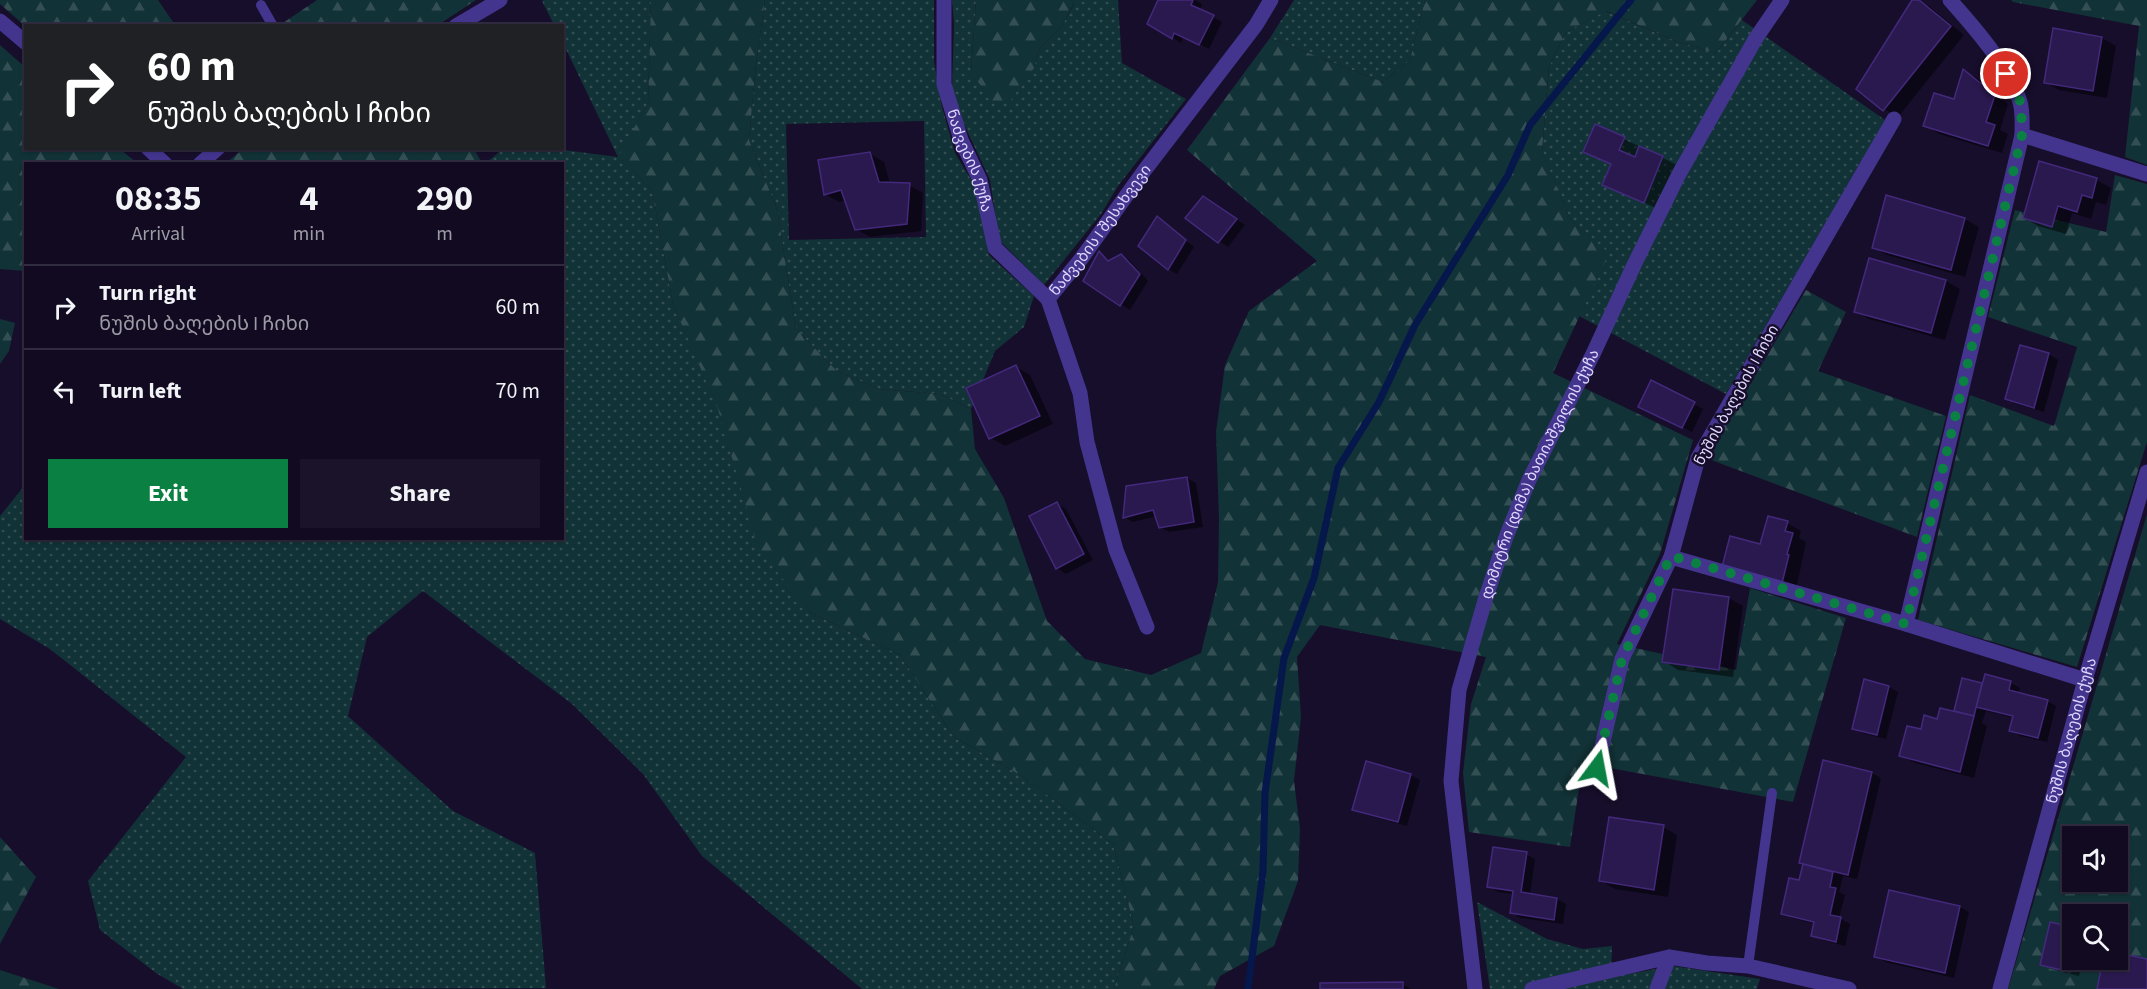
<!DOCTYPE html>
<html lang="en">
<head>
<meta charset="utf-8">
<style>
	body { margin:0; font-family:"Source Sans 3","Noto Sans Georgian",sans-serif; background:#1a1329; color:#f1f3f6; height:100vh; display:flex; flex-direction:column; font-size:22px; white-space:nowrap }
	* { box-sizing:border-box; margin:0 }
	p { font-size:20px; color:#9c9aa5 }
	.icon { flex:none; width:33px; height:33px; fill:none; stroke:currentColor; stroke-width:2; stroke-linecap:round; stroke-linejoin:round }
	.map { position:relative; flex:1; overflow:hidden }
	.drawer { position:absolute; left:24px; top:162px; width:540px; height:378px; display:flex; flex-direction:column; background:#110a20; border-radius:0px; box-shadow:0 2px 4px #0004,0 0 0 2px #302b3e }
	.drawer>* { flex:none }
	.hud { position:absolute; left:24px; top:24px; width:540px; height:126px; border-radius:0px; box-shadow:0 2px 4px #0004,0 0 0 2px #302b3e; background:#202124; color:#fff; overflow:hidden }
	.controls { position:absolute; left:2062px; top:826px; display:grid; gap:12px }
	.controls a { display:grid; place-items:center; width:66px; height:66px; border-radius:0px; background:#110a20; box-shadow:0 2px 4px #0004,0 0 0 2px #302b3e; font-size:30px }
	.pin { position:absolute; display:grid; place-items:center; width:51px; height:51px; color:#fff; margin:-26px; border:3px solid #fff; border-radius:50%; box-shadow:0 2px 6px #0007 }
	.me { position:absolute; width:66px; margin:-33px; rotate:13deg; stroke-linejoin:round; filter:drop-shadow(0 0 4px #0008) }
	.turn { display:flex; align-items:center; gap:21px; height:126px; padding:0 24px; font-size:27px }
	.turn .icon { width:78px; height:78px; stroke-width:2.5 }
	.turn b { display:block; font-size:42px; line-height:51px }
	.eta { display:flex; justify-content:space-evenly; align-items:center; height:102px; text-align:center }
	.eta b { font-size:36px; font-weight:700; line-height:42px }
	.cta { display:flex; gap:12px; margin-top:auto; padding:12px 24px }
	.cta a { flex:1; height:69px; border-radius:0px; background:#0b8043; color:#fff; font-size:24px; font-weight:700; line-height:69px; text-align:center }
	.cta a+a { background:#1a1329; color:#f1f3f6 }
	ul { padding:0; list-style:none }
	li { display:flex; align-items:center; gap:18px; height:84px; padding:0 24px; border-top:2px solid #302b3e }
	li div { flex:1 }
	li b { display:block; font-size:22px }
	li em { font-style:normal }
	.map>svg:first-child { display:block }
	.grass { fill:url(#grass-dots); fill-rule:evenodd }
	.forest { fill:url(#forest-firs); fill-rule:evenodd }
	.shadow { fill:#0007 }
	.lines { fill:none; stroke-linecap:round; stroke-linejoin:round }
	.stream { stroke:#06174c; stroke-width:7 }
	.building { fill:#2a194e; stroke:#43297c; stroke-width:1.5 }
	.lane { stroke:#43358e; stroke-width:10 }
	.street { stroke:#43358e; stroke-width:15 }
	.route { stroke:#0b8043; stroke-width:10; stroke-dasharray:0 18 }
	.labels { text-anchor:middle; stroke-width:5; stroke-linejoin:round; paint-order:stroke }
	.street-label { font-size:15px; fill:#e1d8ff; stroke:#170e2b }
</style>
</head>
<body>
<div class="map">
<svg width="2147" height="989" viewBox="0 0 2147 989">
	<defs>
		<pattern id="grass-dots" width="8" height="8" patternUnits="userSpaceOnUse" patternTransform="scale(1.5)"><rect width="8" height="8" fill="#113236"/><path d="M2 2h.1M6 6h.1" fill="none" stroke="#334f54" stroke-width="1.8" stroke-linecap="round"/></pattern>
		<pattern id="forest-firs" width="22" height="20" patternUnits="userSpaceOnUse" patternTransform="scale(1.5)"><rect width="22" height="20" fill="#113236"/><path d="M5 1l3.5 6h-7zM16 11l3.5 6h-7z" fill="#334f54"/></pattern>
	</defs>
	<rect width="100%" height="100%" fill="#170e2b"/>
	<!-- grass -->
	<g class="grass">
		<polygon points="544,0 651,0 648,103 619,157 652,190 673,304 809,612 900,655 954,737 1022,776 1113,844 1134,926 1114,989 862,989 702,856 643,774 572,704 423,591 367,637 348,716 453,811 535,853 546,988 183,989 156,973 100,930 88,881 186,757 50,649 0,619 0,516 25,485 26,538 562,538 562,164 486,163 504,148 556,149 618,157 563,43 562,26 554,25 542,1"/>
		<path d="M765,0H934V61L942,107L955,153L975,186L989,255L1034,296L1024,327L995,351L971,409L940,394L879,389L837,371L796,329L777,209L749,140L756,64ZM924,121L926,237L789,240L786,124Z"/>
		<polygon points="952,0 976,0 971,71 1034,68 1039,49 1062,26 1074,4 1071,0 1118,0 1122,63 1186,99 1118,186 1101,214 1044,285 999,240 990,180 962,120 952,88 954,24"/>
		<polygon points="1294,0 1425,0 1410,60 1383,82 1270,38"/>
		<polygon points="1605,11 1678,42 1716,53 1742,20 1885,120 1726,394 1579,316 1608,253 1570,219 1542,152 1549,67 1566,32"/>
		<polygon points="1477,902 1547,939 1583,949 1612,946 1611,977 1673,966 1760,979 1757,989 1490,989"/>
	</g>
	<!-- forest -->
	<g class="forest">
		<polygon points="0,0 158,0 175,25 25,26 0,4"/>
		<polygon points="317,0 476,0 438,25 280,25"/>
		<polygon points="651,0 765,0 756,64 749,140 777,209 796,329 837,371 879,389 940,394 971,409 975,449 1004,498 1047,621 1085,659 1151,675 1201,653 1218,582 1219,519 1216,432 1225,365 1249,311 1317,261 1187,150 1270,38 1383,82 1410,60 1425,0 1757,0 1716,53 1678,42 1606,11 1566,32 1549,67 1542,151 1570,219 1609,253 1553,373 1693,440 1660,554 1617,644 1736,670 1750,588 1846,618 1793,802 1583,763 1570,847 1469,832 1463,773 1471,704 1486,657 1320,625 1297,657 1301,717 1294,781 1300,829 1298,881 1274,946 1220,976 1214,989 1114,989 1134,926 1113,844 1022,776 954,737 900,655 809,612 758,548 718,409 673,304 652,190 618,157 648,103"/>
		<polygon points="976,0 1071,0 1074,3 1062,26 1039,49 1034,68 1010,101 992,101 971,72"/>
		<polygon points="2011,0 2147,0 2147,165 2125,157 2139,26 2013,2"/>
		<polygon points="0,45 25,67 26,148 120,149 137,163 26,164 26,271 0,269"/>
		<polygon points="243,149 474,149 482,163 226,163"/>
		<polygon points="2115,175 2147,184 2147,442 2077,667 1918,620 1970,395 2054,426 2077,347 1988,317 2015,210 2106,232"/>
		<polygon points="1806,290 1846,312 1818,371 1946,416 1917,537 1706,458"/>
		<polygon points="0,319 15,323 9,351 0,364"/>
		<path d="M2147,514V989H2008ZM2073,837H2118V882H2073ZM2073,915H2118V960H2073Z"/>
		<polygon points="0,837 36,877 0,944"/>
		<polygon points="0,970 59,989 0,989"/>
	</g>
	<!-- shadow -->
	<g class="shadow">
		<polygon points="1159,0 1195,0 1202,4 1200,10 1222,22 1209,49 1184,36 1181,43 1149,23"/>
		<polygon points="1914,0 1929,6 1964,35 1898,117 1884,109 1858,88"/>
		<polygon points="2055,30 2102,38 2116,46 2107,98 2059,90 2045,82"/>
		<polygon points="1964,71 1978,79 2008,104 2000,130 2008,134 2002,153 1939,134 1925,125 1955,101"/>
		<polygon points="1624,139 1677,165 1658,209 1604,184 1612,165 1585,151"/>
		<polygon points="870,154 884,162 890,184 909,185 923,193 921,231 870,237 856,229 846,200 839,202 825,194"/>
		<polygon points="2040,163 2097,180 2111,188 2106,205 2096,202 2091,219 2072,213 2066,234 2038,226 2025,218"/>
		<polygon points="1887,197 1965,219 1979,227 1965,277 1887,255 1873,247"/>
		<polygon points="1213,203 1245,225 1228,247 1219,241"/>
		<polygon points="1158,218 1194,247 1177,274 1168,269"/>
		<polygon points="1100,253 1111,261 1121,256 1130,261 1148,281 1130,310 1085,281"/>
		<polygon points="1870,260 1946,281 1960,289 1945,340 1869,319 1855,311"/>
		<polygon points="2021,346 2049,354 2058,360 2044,412 2016,404 2006,399"/>
		<polygon points="1016,367 1030,375 1053,424 1005,446 991,438"/>
		<polygon points="1652,382 1703,409 1692,432 1649,411"/>
		<polygon points="1187,478 1196,483 1203,527 1169,532 1160,527 1157,516 1133,522 1124,517"/>
		<polygon points="1057,504 1066,509 1093,560 1066,574 1057,568"/>
		<polygon points="1787,523 1801,531 1799,538 1806,542 1796,590 1737,574"/>
		<polygon points="1729,598 1743,606 1733,677 1678,670 1664,661"/>
		<polygon points="1963,680 1983,685 2011,683 2020,688 2018,694 2047,701 2056,706 2047,742 2020,736 2011,730 2014,718 1986,711 1982,723 1987,726 1974,778 1915,763 1901,755 1922,731 1955,713"/>
		<polygon points="1889,687 1898,692 1886,739 1862,733 1853,728"/>
		<polygon points="1824,762 1872,773 1881,778 1857,879 1843,876 1839,892 1845,895 1839,918 1850,924 1845,946 1822,940 1813,935 1815,924 1792,918 1783,913 1801,882 1805,865 1800,863"/>
		<polygon points="1367,763 1411,775 1420,780 1407,826 1363,814 1354,809"/>
		<polygon points="1663,827 1677,835 1668,897 1615,889 1601,881"/>
		<polygon points="1526,854 1535,859 1530,895 1557,899 1566,904 1563,924 1520,918 1511,912 1514,894 1498,892 1489,886"/>
		<polygon points="1891,891 1960,907 1969,912 1954,978 1885,962 1876,956"/>
		<polygon points="2073,929 2073,960 2083,960 2079,976 2051,969 2042,964"/>
		<polygon points="1402,984 1411,989 1322,989"/>
	</g>
	<g class="lines">
		<!-- stream -->
		<polyline class="stream" points="1248,989 1263,871 1265,793 1284,658 1314,578 1338,468 1379,402 1415,325 1508,175 1530,125 1631,0"/>
	</g>
	<!-- building -->
	<g class="building">
		<polygon points="1158,0 1193,0 1191,5 1214,15 1199,45 1174,33 1172,39 1147,24"/>
		<polygon points="1912,0 1919,0 1951,26 1883,111 1856,89"/>
		<polygon points="2053,28 2102,37 2093,91 2044,83"/>
		<polygon points="1963,69 1995,95 1986,122 1995,125 1988,146 1923,126 1934,93 1954,99"/>
		<polygon points="1595,124 1625,137 1619,150 1635,157 1639,146 1663,156 1644,203 1602,185 1611,164 1583,152"/>
		<polygon points="870,152 879,182 910,183 907,224 855,230 841,190 824,195 818,160"/>
		<polygon points="2039,161 2097,178 2092,198 2082,195 2077,212 2058,206 2052,227 2023,218"/>
		<polygon points="1886,195 1965,218 1951,270 1872,248"/>
		<polygon points="1203,196 1237,219 1218,243 1185,218"/>
		<polygon points="1157,216 1186,240 1168,270 1138,246"/>
		<polygon points="1099,251 1108,261 1121,254 1140,274 1120,306 1083,281"/>
		<polygon points="1869,258 1946,280 1931,333 1854,312"/>
		<polygon points="2020,345 2049,353 2034,408 2005,399"/>
		<polygon points="1016,365 1040,416 989,439 966,388"/>
		<polygon points="1651,380 1695,402 1682,428 1638,407"/>
		<polygon points="1187,477 1194,522 1159,528 1153,510 1123,518 1126,486"/>
		<polygon points="1057,502 1084,554 1056,569 1029,516"/>
		<polygon points="1768,516 1788,521 1785,531 1793,533 1787,554 1789,555 1782,583 1722,567 1730,536 1760,544"/>
		<polygon points="1673,589 1729,597 1719,670 1662,662"/>
		<polygon points="1985,674 2011,681 2009,690 2048,700 2038,738 2009,731 2013,716 1976,707"/>
		<polygon points="1962,678 1982,683 1974,716 1954,711"/>
		<polygon points="1864,679 1889,686 1877,735 1852,729"/>
		<polygon points="1940,708 1974,716 1960,772 1899,756 1907,726 1921,729 1924,715 1937,719"/>
		<polygon points="1823,760 1872,772 1848,875 1799,863"/>
		<polygon points="1366,761 1411,774 1398,822 1352,810"/>
		<polygon points="1609,817 1664,825 1654,890 1599,881"/>
		<polygon points="1493,847 1527,852 1521,892 1557,898 1554,920 1510,913 1513,891 1487,887"/>
		<polygon points="1803,864 1833,872 1830,887 1836,888 1830,915 1841,917 1836,942 1811,936 1814,922 1781,914 1789,878 1799,880"/>
		<polygon points="1889,890 1960,906 1945,973 1874,957"/>
		<polygon points="2050,922 2073,927 2073,960 2070,972 2040,965"/>
		<polygon points="2118,953 2147,959 2147,989 2097,989 2103,960 2118,960"/>
		<polygon points="1403,982 1403,989 1320,989 1320,983"/>
	</g>
	<g class="lines">
		<!-- lane -->
		<g class="lane">
			<polyline points="261,5 273,26"/>
			<polyline points="1748,966 1772,793"/>
		</g>
		<!-- street -->
		<g class="street">
			<path id="s1" d="M944,0V84L961,140L980,180L995,248L1048,299"/>
			<polyline points="0,21 26,43"/>
			<polyline points="456,26 500,0"/>
			<polyline points="1894,119 1698,458 1671,557 1906,624 2085,680"/>
			<polyline points="2022,135 2147,174"/>
			<polyline points="148,148 165,164"/>
			<polyline points="200,164 218,148"/>
			<path d="M1906,624L2022,135C2022,125 2023,112 2020,102C2010,68 1974,27 1950,0"/>
			<path id="s2" d="M1147,627L1116,550L1087,442L1080,393L1048,299L1081,259L1144,171L1256,25L1271,0"/>
			<polyline points="1597,768 1622,659 1671,557"/>
			<path id="s3" d="M1475,989L1451,781L1459,690L1486,597L1506,537L1529,480L1594,352L1634,265L1679,174L1756,38L1782,0"/>
			<polyline points="1532,989 1669,957 1707,963 1748,966 1849,989"/>
			<polyline points="1657,989 1669,957"/>
			<path id="s4" d="M2000,989L2085,680L2147,472"/>
		</g>
	</g>
	<g class="lines">
		<!-- route -->
		<polyline class="route" points="1597,768 1622,659 1671,556 1906,624 2022,135 2021,103 2006,74"/>
	</g>
	<g class="labels">
		<!-- street labels -->
		<g class="street-label">
			<text dy="5" stroke="none"><textPath href="#s1" startOffset="165">ნაძვების ქუჩა</textPath></text>
			<text dy="5" stroke="none"><textPath href="#s2" startOffset="430">ნაძვების I შესახვევი</textPath></text>
			<text transform="translate(1736 395) rotate(-61)" y="5">ნუშის ბაღების I ჩიხი</text>
			<text dy="5" stroke="none"><textPath href="#s3" startOffset="532">დიმიტრი (დიმა) ბათიაშვილის ქუჩა</textPath></text>
			<text dy="5" stroke="none"><textPath href="#s4" startOffset="268">ნუშის ბაღების ქუჩა</textPath></text>
		</g>
	</g>
</svg>
<div class="controls">
<a><svg class="icon" aria-label="sound" viewBox="0 0 24 24"><path d="M4 9h4l5-4v14l-5-4H4zM17 9q2 3 0 6"/></svg></a>
<a><svg class="icon" aria-label="search" viewBox="0 0 24 24"><circle cx="10" cy="10" r="6"/><path d="M15 15l6 6"/></svg></a>
</div>
<div class="pin" style="left:2006px;top:74px;background:#d93025"><svg class="icon" aria-label="arrive" viewBox="0 0 24 24"><path d="M6 21V4h12l-3 4 3 4H6"/></svg></div>
<svg class="me" style="left:1597px;top:768px" viewBox="-20 -20 40 40"><path d="M0-17L14 15 0 8-14 15z" fill="#0b8043" stroke="#fff" stroke-width="4"/></svg>
<div class="hud">
<div class="turn"><svg class="icon" aria-label="right" viewBox="0 0 24 24"><path d="M7 20v-9h11M14 6l5 5-5 5"/></svg><div><b>60 m</b>ნუშის ბაღების I ჩიხი</div></div>
</div>
<section class="drawer">
<div class="eta">
<div><b>08:35</b><p>Arrival</p></div>
<div><b>4</b><p>min</p></div>
<div><b>290</b><p>m</p></div>
</div>
<ul>
<li><svg class="icon" aria-label="right" viewBox="0 0 24 24"><path d="M7 20v-9h11M14 6l5 5-5 5"/></svg><div><b>Turn right</b><p>ნუშის ბაღების I ჩიხი</p></div><em>60 m</em></li>
<li><svg class="icon" aria-label="left" viewBox="0 0 24 24"><path d="M17 20v-9H6M10 6l-5 5 5 5"/></svg><div><b>Turn left</b></div><em>70 m</em></li>
</ul>
<div class="cta"><a>Exit</a><a>Share</a></div>
</section>
</div>
</body>
</html>
